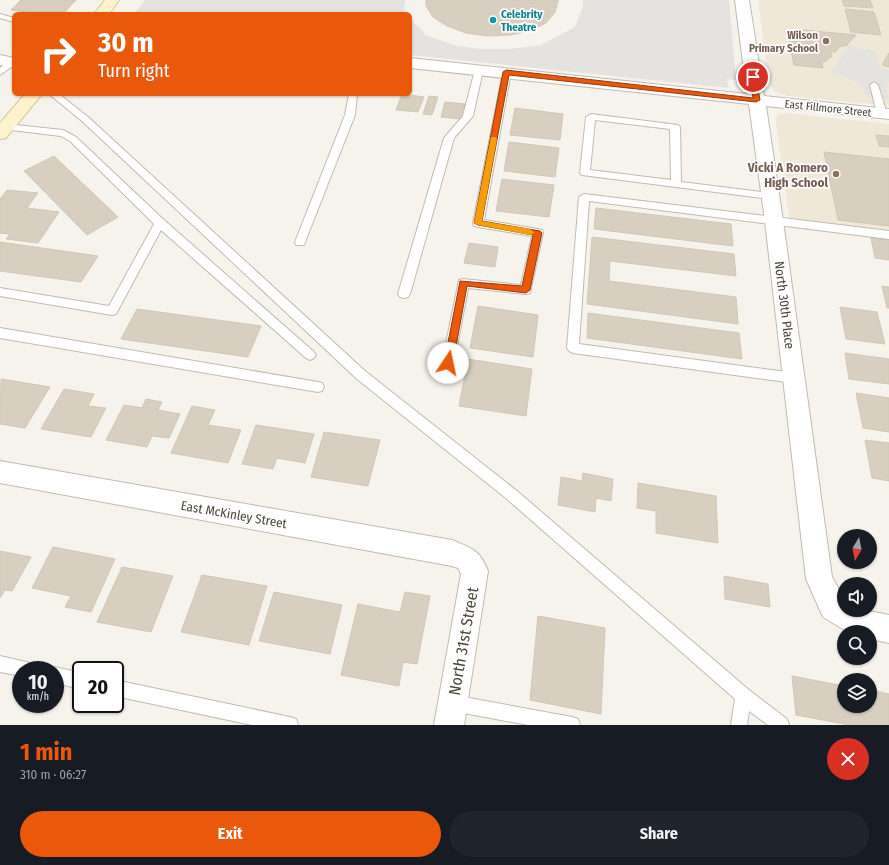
<!DOCTYPE html>
<html lang="en">
<head>
<meta charset="utf-8">
<style>
	body { margin:0; font-family:"Fira Sans Condensed",sans-serif; background:#20242c; color:#f1f3f6; height:100vh; display:flex; flex-direction:column; font-size:15px; white-space:nowrap }
	* { box-sizing:border-box; margin:0 }
	p { font-size:13px; color:#9ea1a6 }
	.icon { flex:none; width:22px; height:22px; fill:none; stroke:currentColor; stroke-width:2; stroke-linecap:round; stroke-linejoin:round }
	.map { position:relative; height:725px; overflow:hidden }
	.sheet { display:flex; flex-direction:column; background:#171b24; flex:1 }
	.sheet>* { flex:none }
	.top-card { position:absolute; left:12px; top:12px; width:400px; height:84px; border-radius:6px; box-shadow:0 1px 3px #0004; background:#ea580c; color:#fff; overflow:hidden }
	.needle { width:26px; rotate:190deg }
	.controls { position:absolute; left:837px; top:529px; display:grid; gap:8px }
	.controls a { display:grid; place-items:center; width:40px; height:40px; border-radius:50%; background:#171b24; box-shadow:0 1px 3px #0004; font-size:20px }
	.speed { position:absolute; left:12px; top:661px; display:flex; gap:8px; font-size:20px; font-weight:700; text-align:center }
	.speed>* { display:grid; place-content:center; width:52px; height:52px; border-radius:50%; background:#171b24; box-shadow:0 1px 3px #0004; line-height:1 }
	.speed small { font-size:10px; font-weight:400 }
	.speed .limit { border:2px solid #111; border-radius:6px; background:#fff; color:#111 }
	.pin { position:absolute; display:grid; place-items:center; width:34px; height:34px; color:#fff; margin:-17px; border:2px solid #fff; border-radius:50%; box-shadow:0 1px 4px #0007 }
	.me { position:absolute; width:44px; margin:-22px; rotate:11deg; stroke-linejoin:round; filter:drop-shadow(0 0 3px #0008) }
	.turn { display:flex; align-items:center; gap:14px; height:84px; padding:0 20px; font-size:18px }
	.turn .icon { width:52px; height:52px; stroke-width:2.5 }
	.turn b { display:block; font-size:28px; line-height:34px }
	.round { display:grid; place-items:center; flex:none; width:42px; height:42px; border-radius:21px; background:#20242c }
	.head { display:flex; align-items:center; justify-content:space-between; height:68px; padding:0 20px }
	h1 { font-size:24px; font-weight:700; line-height:30px; color:#ea580c }
	.action { display:flex; gap:8px; margin-top:auto; padding:8px 20px }
	.action a { flex:1; height:46px; border-radius:24px; background:#ea580c; color:#fff; font-size:16px; font-weight:700; line-height:46px; text-align:center }
	.action a+a { background:#20242c; color:#f1f3f6 }
	.map>svg:first-child { display:block }
	.education { fill:#efe8d6 }
	.parking { fill:#e5e3e0 }
	.building { fill:#d8cfc1; stroke:#d3c7b4 }
	.lines { fill:none; stroke-linecap:round; stroke-linejoin:round }
	.service-casing { stroke:#c2bbae; stroke-width:2 }
	.minor-casing { stroke:#c2bbae; stroke-width:2 }
	.secondary-casing { stroke:#d6c79b; stroke-width:2 }
	.service { fill:#fff; fill-rule:evenodd }
	.minor { fill:#fff; fill-rule:evenodd }
	.secondary { fill:#fff3cd; fill-rule:evenodd }
	.route { fill:#ea580c; stroke:#983908 }
	.slow { fill:#f59e0b }
	.culture-dot { fill:#0f9aa8; stroke:#fff; stroke-width:1.5 }
	.education-dot { fill:#8d6e63; stroke:#fff; stroke-width:1.5 }
	.labels { text-anchor:middle; stroke-width:3.5; stroke-linejoin:round; paint-order:stroke }
	.far-culture-label { font-size:11px; font-weight:bold; fill:#0d838f; stroke:#fff; text-anchor:start }
	.far-education-label { font-size:11px; font-weight:bold; fill:#785e54; stroke:#fff; text-anchor:end }
	.far-street-label { font-size:11px; fill:#4b4439; stroke:#fff }
	.education-label { font-size:13px; font-weight:bold; fill:#785e54; stroke:#fff; text-anchor:end }
	.street-label { font-size:13px; fill:#4b4439; stroke:#fff }
	.near-street-label { font-size:16px; fill:#4b4439; stroke:#fff }
</style>
</head>
<body>
<div class="map">
<svg width="889" height="725" viewBox="0 0 889 725">
	<rect width="100%" height="100%" fill="#f6f3ec"/>
	<!-- education -->
	<g class="education">
		<polygon points="758,0 889,0 889,106 788,96 774,91 769,81"/>
		<polygon points="786,113 889,124 889,235 790,223 776,125 776,118 778,115"/>
	</g>
	<!-- parking -->
	<g class="parking">
		<polygon points="145,0 405,0 404,12 406,14 134,14"/>
		<polygon points="583,0 729,0 736,80 727,79 729,88 410,55 410,18 426,35 453,45 479,49 509,49 541,45 575,27 583,6"/>
		<polygon points="850,45 865,51 867,49 875,51 880,67 889,70 889,82 885,83 889,100 866,97 863,87 861,84 831,72"/>
	</g>
	<!-- building -->
	<g class="building">
		<polygon points="21,0 76,0 63,14 45,14 11,10"/>
		<polygon points="426,0 558,0 558,1 555,12 546,23 530,31 510,35 488,36 466,33 447,26 433,17 426,6"/>
		<polygon points="842,0 870,0 873,8 844,6"/>
		<polygon points="845,9 874,12 881,35 851,32"/>
		<polygon points="803,30 856,35 846,46 841,46 835,52 831,52 832,56 825,62 822,61 823,68 794,65 789,41 797,42 795,35 804,35"/>
		<polygon points="889,53 889,67 882,65"/>
		<polygon points="402,94 424,97 418,112 396,110"/>
		<polygon points="429,96 438,97 432,115 423,114"/>
		<polygon points="445,102 465,104 460,119 441,117"/>
		<polygon points="515,108 563,114 560,140 510,135"/>
		<polygon points="876,135 889,136 889,147 879,146"/>
		<polygon points="509,142 559,148 555,177 504,171"/>
		<polygon points="824,152 889,159 889,226 838,220"/>
		<polygon points="54,156 118,217 87,235 24,171"/>
		<polygon points="502,179 554,185 549,217 496,211"/>
		<polygon points="7,190 38,193 27,208 59,212 38,243 6,239 10,234 0,233 0,199"/>
		<polygon points="596,208 731,224 733,246 594,229"/>
		<polygon points="592,237 734,254 736,276 610,261 609,281 736,297 738,324 587,304"/>
		<polygon points="871,238 889,240 889,260 875,258"/>
		<polygon points="0,242 98,256 81,282 0,271"/>
		<polygon points="469,243 498,247 495,267 464,263"/>
		<polygon points="882,286 889,287 889,308 887,308"/>
		<polygon points="478,306 538,315 533,357 470,348"/>
		<polygon points="840,307 877,312 885,344 846,339"/>
		<polygon points="137,309 261,326 248,357 121,339"/>
		<polygon points="588,313 739,333 742,359 587,338"/>
		<polygon points="845,353 889,359 889,384 849,379"/>
		<polygon points="468,359 532,369 526,416 459,406"/>
		<polygon points="1,379 50,387 25,428 0,424"/>
		<polygon points="64,389 94,394 88,406 106,408 91,437 41,429"/>
		<polygon points="856,393 889,398 889,432 863,428"/>
		<polygon points="146,399 162,402 158,410 180,414 169,438 152,436 147,447 106,440 124,405 142,408"/>
		<polygon points="192,406 215,410 208,425 241,430 228,463 171,453"/>
		<polygon points="256,425 314,434 305,463 277,458 273,469 242,464"/>
		<polygon points="324,432 380,440 368,486 311,477"/>
		<polygon points="865,440 889,443 889,481 872,478"/>
		<polygon points="583,473 613,479 611,501 596,498 595,512 558,505 561,477 582,481"/>
		<polygon points="638,483 716,496 718,543 656,533 656,511 637,508"/>
		<polygon points="53,547 115,559 91,612 65,607 71,596 32,588"/>
		<polygon points="0,551 31,557 12,591 5,590 0,598"/>
		<polygon points="122,567 173,576 151,632 97,622"/>
		<polygon points="202,575 267,586 249,645 181,632"/>
		<polygon points="724,576 768,584 770,607 725,599"/>
		<polygon points="274,592 342,605 330,654 259,641"/>
		<polygon points="405,592 430,596 417,664 403,662 399,686 341,675 358,604 400,612"/>
		<polygon points="538,616 605,628 601,714 530,700"/>
		<polygon points="792,676 844,686 844,706 870,706 870,690 889,694 889,725 849,725 796,715"/>
	</g>
	<g class="lines">
		<defs>
			<g id="service">
				<polygon points="0,14 14,18 14,22 0,18"/>
				<polygon points="11,60 14,61 14,65 0,75 0,68"/>
				<polygon points="479,67 483,70 473,116 454,138 410,294 408,297 404,298 400,297 398,294 444,138 463,116 475,70"/>
				<polygon points="507,69 511,72 484,220 538,229 542,230 543,233 530,293 526,294 468,288 454,363 452,367 448,368 444,367 442,363 459,280 463,279 521,285 532,236 478,227 474,226 473,223 503,72"/>
				<polygon points="874,82 878,85 887,114 885,116 879,116 877,114 870,85"/>
				<polygon points="49,94 59,94 88,117 365,371 517,491 749,690 787,719 789,725 768,725 749,711 747,725 731,725 735,699 507,499 357,379 82,121"/>
				<polygon points="349,94 357,94 355,115 305,242 304,245 296,245 295,242 345,115"/>
				<path d="M591,114L678,125L680,127L681,182L770,193L775,196L770,199L582,175L580,173L586,117ZM595,120L670,129L671,180L590,170Z"/>
				<polygon points="6,124 63,130 76,137 164,220 314,352 316,355 314,358 310,360 306,358 161,230 116,314 112,315 0,296 0,288 109,306 154,224 70,141 61,136 3,129 1,127 3,125"/>
				<polygon points="584,194 889,231 889,239 589,201 579,344 794,373 798,374 800,378 798,382 794,383 573,353 569,351 567,348 579,197"/>
				<polygon points="0,328 318,382 322,383 324,387 322,391 318,392 0,338"/>
				<polygon points="0,656 35,664 37,670 21,670 21,676 0,672"/>
				<polygon points="55,667 81,673 81,689 55,683 55,670 49,670"/>
				<polygon points="115,680 290,717 296,719 298,725 252,725 115,696"/>
				<polygon points="453,695 572,717 578,719 580,725 528,725 453,711 447,709 445,703 447,697"/>
			</g>
			<g id="minor">
				<polygon points="735,0 749,0 764,96 889,109 889,119 766,106 783,221 832,577 844,598 844,610 864,610 889,615 889,643 870,639 870,632 848,632 823,617 806,579 765,221 749,104 410,68 410,58 747,94"/>
				<polygon points="0,55 14,58 14,68 0,65"/>
				<path d="M0,461L452,540C473,549 479,549 488,571L464,725H434L461,574L458,568L452,566L0,483Z"/>
			</g>
			<g id="secondary">
				<polygon points="105,0 119,0 109,14 94,14"/>
				<polygon points="25,94 42,94 6,138 0,139 0,123"/>
			</g>
		</defs>
		<!-- service casing -->
		<use href="#service" class="service-casing"/>
		<!-- minor casing -->
		<use href="#minor" class="minor-casing"/>
		<!-- secondary casing -->
		<use href="#secondary" class="secondary-casing"/>
		<!-- service -->
		<use href="#service" class="service"/>
		<!-- minor -->
		<use href="#minor" class="minor"/>
		<!-- secondary -->
		<use href="#secondary" class="secondary"/>
	</g>
	<!-- route -->
	<polygon class="route" points="506,70 753,98 750,77 753,75 756,77 760,100 756,102 509,75 482,221 540,231 542,233 530,290 526,293 467,286 453,363 451,366 445,366 444,363 460,281 522,286 533,235 478,225 474,223 503,72"/>
	<!-- slow -->
	<polygon class="slow" points="491,137 496,137 497,139 482,221 530,229 534,232 533,234 530,235 478,225 474,223"/>
	<!-- markers -->
	<circle class="culture-dot" cx="493" cy="20" r="4"/>
	<g class="education-dot">
		<circle cx="826" cy="41" r="4"/>
		<circle cx="836" cy="174" r="4"/>
	</g>
	<g class="labels">
		<!-- far-culture labels -->
		<g class="far-culture-label">
			<text x="501" y="18">Celebrity<tspan x="501" dy="13">Theatre</tspan></text>
		</g>
		<!-- far-education labels -->
		<g class="far-education-label">
			<text x="818" y="39">Wilson<tspan x="818" dy="13">Primary School</tspan></text>
		</g>
		<!-- far-street labels -->
		<g class="far-street-label">
			<text transform="translate(828 108) rotate(6)" y="4">East Fillmore Street</text>
		</g>
		<!-- education labels -->
		<g class="education-label">
			<text x="828" y="172">Vicki A Romero<tspan x="828" dy="15">High School</tspan></text>
		</g>
		<!-- street labels -->
		<g class="street-label">
			<text transform="translate(785 305) rotate(83)" y="5">North 30th Place</text>
			<text transform="translate(234 514) rotate(10)" y="5">East McKinley Street</text>
		</g>
		<!-- near-street labels -->
		<g class="near-street-label">
			<text transform="translate(463 641) rotate(-80)" y="6">North 31st Street</text>
		</g>
	</g>
</svg>
<div class="controls">
<a><svg class="needle" viewBox="-14 -14 28 28"><path d="M0-13l5 13h-10z" fill="#e53935"/><path d="M0 13l5-13h-10z" fill="#9ea1a6"/></svg></a>
<a><svg class="icon" aria-label="sound" viewBox="0 0 24 24"><path d="M4 9h4l5-4v14l-5-4H4zM17 9q2 3 0 6"/></svg></a>
<a><svg class="icon" aria-label="search" viewBox="0 0 24 24"><circle cx="10" cy="10" r="6"/><path d="M15 15l6 6"/></svg></a>
<a><svg class="icon" aria-label="layers" viewBox="0 0 24 24"><path d="M12 4l9 5-9 5-9-5zM3 14l9 5 9-5"/></svg></a>
</div>
<div class="speed"><div>10<small>km/h</small></div><div class="limit">20</div></div>
<div class="pin" style="left:753px;top:77px;background:#d93025"><svg class="icon" aria-label="arrive" viewBox="0 0 24 24"><path d="M6 21V4h12l-3 4 3 4H6"/></svg></div>
<svg class="me" style="left:448px;top:363px" viewBox="-20 -20 40 40"><circle r="19" fill="#fff"/><path d="M0-13L10 11 0 6-10 11z" fill="#ea580c"/></svg>
<div class="top-card">
<div class="turn"><svg class="icon" aria-label="right" viewBox="0 0 24 24"><path d="M7 20v-9h11M14 6l5 5-5 5"/></svg><div><b>30 m</b>Turn right</div></div>
</div>
</div>
<section class="sheet">
<div class="head"><div><h1>1 min</h1><p>310 m · 06:27</p></div><a class="round" style="background:#d93025;color:#fff"><svg class="icon" aria-label="close" viewBox="0 0 24 24"><path d="M6 6l12 12M18 6L6 18"/></svg></a></div>
<div class="action"><a>Exit</a><a>Share</a></div>
</section>
</body>
</html>
